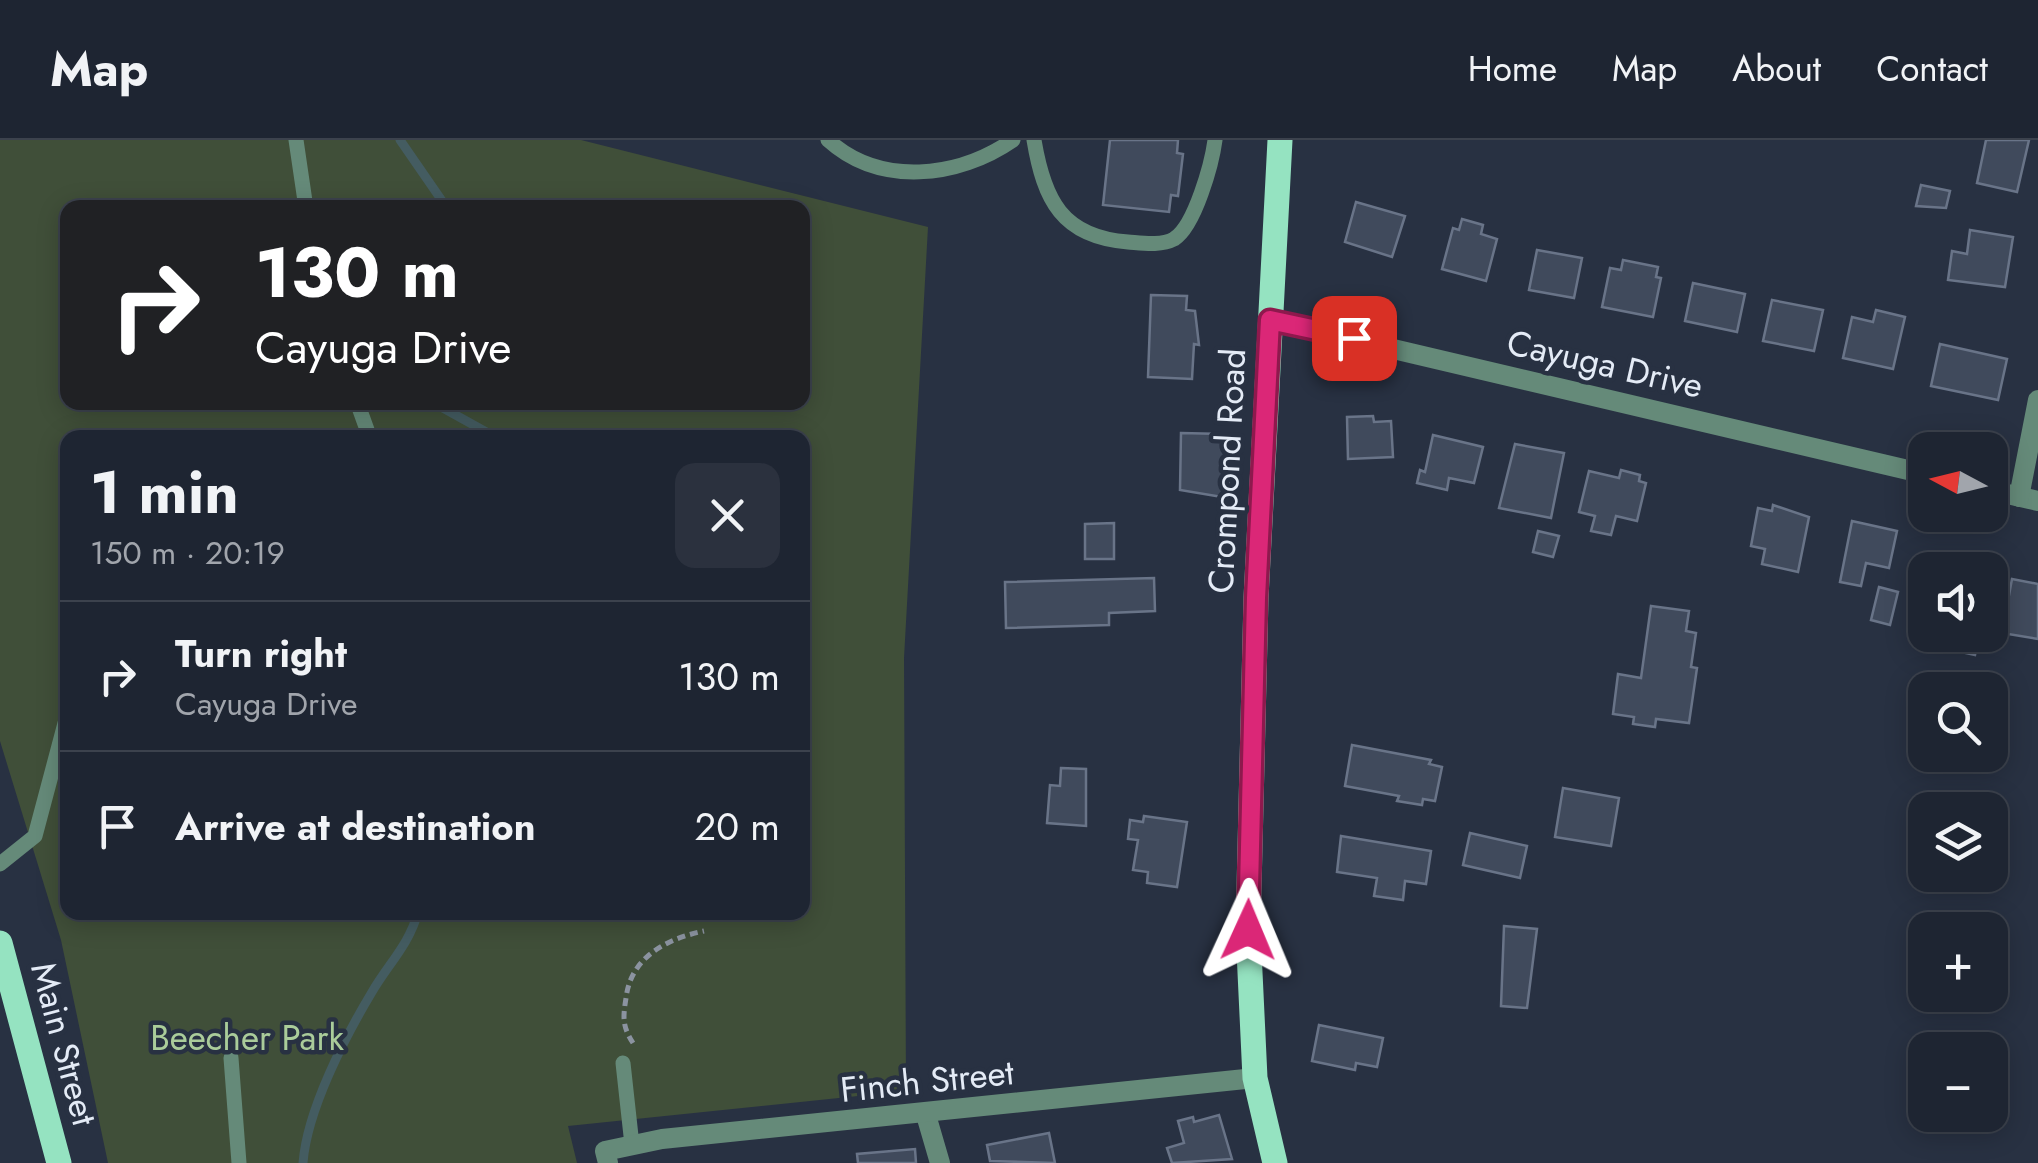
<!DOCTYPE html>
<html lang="en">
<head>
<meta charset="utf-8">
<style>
	body { margin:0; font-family:Jost,sans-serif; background:#2b313e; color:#f1f3f6; height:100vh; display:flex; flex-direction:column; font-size:38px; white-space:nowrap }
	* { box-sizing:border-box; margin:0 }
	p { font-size:32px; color:#a1a5ac }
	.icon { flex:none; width:55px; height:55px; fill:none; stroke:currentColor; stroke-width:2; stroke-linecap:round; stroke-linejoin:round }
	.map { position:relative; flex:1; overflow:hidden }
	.side { position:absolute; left:60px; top:290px; width:750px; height:490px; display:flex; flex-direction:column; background:#1e2532; border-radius:20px; box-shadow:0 5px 25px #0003,0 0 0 2px #3c424d }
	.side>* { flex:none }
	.guide { position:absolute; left:60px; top:60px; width:750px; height:210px; border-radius:20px; box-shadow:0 5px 25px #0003,0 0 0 2px #3c424d; background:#202124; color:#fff; overflow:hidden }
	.needle { width:65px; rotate:277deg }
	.controls { position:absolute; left:1908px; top:292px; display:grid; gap:20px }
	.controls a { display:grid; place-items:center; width:100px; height:100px; border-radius:20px; background:#1e2532; box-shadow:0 5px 25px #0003,0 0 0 2px #3c424d; font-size:50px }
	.pin { position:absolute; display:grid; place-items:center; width:85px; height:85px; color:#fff; margin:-42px; border-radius:20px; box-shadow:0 5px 15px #0006 }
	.me { position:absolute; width:110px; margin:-55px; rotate:1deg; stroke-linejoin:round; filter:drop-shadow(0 0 8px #0008) }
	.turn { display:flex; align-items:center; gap:35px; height:210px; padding:0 30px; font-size:45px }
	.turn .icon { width:130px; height:130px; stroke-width:2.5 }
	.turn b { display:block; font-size:70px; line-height:85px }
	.round { display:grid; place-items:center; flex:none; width:105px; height:105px; border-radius:20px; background:#2b313e }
	.overview { display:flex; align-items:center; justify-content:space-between; height:170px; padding:0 30px }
	h1 { font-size:60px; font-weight:700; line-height:75px }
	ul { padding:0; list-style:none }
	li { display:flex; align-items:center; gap:30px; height:150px; padding:0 30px; border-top:2px solid #3c424d }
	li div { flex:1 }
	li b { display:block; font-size:38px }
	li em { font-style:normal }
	header { display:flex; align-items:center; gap:60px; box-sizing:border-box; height:140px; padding:0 50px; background:#1e2532; border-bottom:2px solid #3c424d }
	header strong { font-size:48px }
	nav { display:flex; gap:55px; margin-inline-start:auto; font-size:35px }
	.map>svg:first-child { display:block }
	.green { fill:#404f39; fill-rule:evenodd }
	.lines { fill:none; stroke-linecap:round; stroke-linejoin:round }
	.stream { stroke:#445c61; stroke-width:9 }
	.building { fill:#404a5c; stroke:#697488; stroke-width:2.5 }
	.path { stroke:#8b93a0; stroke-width:5; stroke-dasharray:8 5; stroke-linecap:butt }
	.service { stroke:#658a79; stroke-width:15 }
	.minor { stroke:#658a79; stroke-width:20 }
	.primary { stroke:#95e3c1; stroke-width:25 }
	.route-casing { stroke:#8e194d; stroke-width:25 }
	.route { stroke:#db2777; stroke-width:18 }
	.labels { text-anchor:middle; stroke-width:9; stroke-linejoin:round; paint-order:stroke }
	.street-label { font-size:35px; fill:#e4ebf6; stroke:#283142 }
	.park-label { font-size:35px; fill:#aacc9a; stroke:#283142 }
</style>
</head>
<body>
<header>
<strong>Map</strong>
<nav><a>Home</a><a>Map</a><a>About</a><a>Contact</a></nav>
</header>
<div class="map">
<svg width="2038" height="1023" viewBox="0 0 2038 1023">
	<rect width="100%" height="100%" fill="#283142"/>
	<!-- green -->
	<path class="green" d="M0,0H581L928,87L904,518L906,951L568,986L577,1023H108L61,800L0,601ZM68,68H802V262H68ZM68,298H802V772H68Z"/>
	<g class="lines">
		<!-- stream -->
		<g class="stream">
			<polyline points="400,0 447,68"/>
			<polyline points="441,262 443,268 497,298"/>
			<path d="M303,1023C307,970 345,897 372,852C389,823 409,805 418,772"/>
		</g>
	</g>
	<!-- building -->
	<g class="building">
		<polygon points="1110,0 1178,0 1177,13 1183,14 1178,56 1171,55 1169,72 1103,65"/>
		<polygon points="1986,0 2029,0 2017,52 1977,43"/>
		<polygon points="1921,45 1950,51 1946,68 1916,66"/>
		<polygon points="1356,62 1405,76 1392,117 1345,102"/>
		<polygon points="1462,79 1483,85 1481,94 1497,99 1486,141 1442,129 1453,88 1459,90"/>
		<polygon points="1970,90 2013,97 2005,147 1948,140 1952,111 1967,114"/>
		<polygon points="1537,110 1582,118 1574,158 1529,150"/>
		<polygon points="1623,120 1658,127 1656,137 1661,138 1653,177 1602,167 1610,128 1621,130"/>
		<polygon points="1693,143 1745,154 1737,192 1685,181"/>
		<polygon points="1151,155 1187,156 1186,170 1195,171 1199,205 1194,204 1192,239 1148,237"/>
		<polygon points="1772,160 1823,170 1814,211 1763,201"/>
		<polygon points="1876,170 1905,177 1893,229 1843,218 1852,177 1873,182"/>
		<polygon points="1940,204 2007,219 1998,260 1931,246"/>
		<polygon points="1373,276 1374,282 1391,281 1393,317 1348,319 1347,277"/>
		<polygon points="1181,293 1223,294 1223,308 1229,308 1228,358 1180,350"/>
		<polygon points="1433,295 1483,307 1474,343 1449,338 1447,350 1417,343 1420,330 1425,332"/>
		<polygon points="1515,304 1564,313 1551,378 1499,368"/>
		<polygon points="1621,330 1640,335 1639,341 1646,343 1637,381 1616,376 1611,395 1591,391 1595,376 1579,372 1589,331 1619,338"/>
		<polygon points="1773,365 1809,377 1798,432 1762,424 1765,409 1751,406 1758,368 1772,371"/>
		<polygon points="1852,381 1897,391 1889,428 1866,423 1861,446 1840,442"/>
		<polygon points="1114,383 1114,419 1085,419 1085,384"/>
		<polygon points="1538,391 1559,396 1553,417 1533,412"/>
		<polygon points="1933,413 1974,430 1926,430"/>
		<polygon points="1925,431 1925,461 1914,457"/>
		<polygon points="1154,438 1155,471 1109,473 1109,485 1006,488 1005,442"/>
		<polygon points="2012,439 2038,444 2038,499 2002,493"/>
		<polygon points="1879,447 1898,452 1890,485 1871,480"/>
		<polygon points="1651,466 1689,471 1686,491 1696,493 1691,527 1697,528 1689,583 1656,579 1655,587 1633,584 1634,577 1613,574 1618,534 1641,538"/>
		<polygon points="1955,495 1979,495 1975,515 1952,510"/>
		<polygon points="1352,605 1431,620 1429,624 1442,627 1435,661 1423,659 1422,665 1397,661 1399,656 1345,646"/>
		<polygon points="1061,628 1086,629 1086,686 1047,683 1050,645 1060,646"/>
		<polygon points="1563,648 1619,658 1611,706 1555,697"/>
		<polygon points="1144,676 1187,682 1177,747 1147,743 1148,732 1133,730 1138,700 1128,699 1130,680 1143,682"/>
		<polygon points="1470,693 1527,706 1520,738 1463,725"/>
		<polygon points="1341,696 1431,711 1426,744 1405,741 1403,760 1374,756 1377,738 1337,732"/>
		<polygon points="1504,786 1537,789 1527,868 1501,866"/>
		<polygon points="1319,885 1383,898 1377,927 1356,923 1355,930 1312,921"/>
		<polygon points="1219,975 1232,1019 1172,1023 1167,1008 1184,1003 1178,981 1193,977 1194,982"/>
		<polygon points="1049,993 1055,1023 990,1021 987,1005"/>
		<polygon points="915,1009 916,1023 858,1023 857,1014"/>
	</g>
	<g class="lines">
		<!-- path -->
		<path class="path" d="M633,903C622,886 623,877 626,858C631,817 666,799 704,791"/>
		<!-- service -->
		<g class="service">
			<polyline points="296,0 306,68"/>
			<path d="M828,0C880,47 958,38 1013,0"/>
			<path d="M1034,0C1044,60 1062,97 1128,102C1142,103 1161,106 1174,99C1195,86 1212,23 1215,0"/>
			<polyline points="357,262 370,298"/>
			<polyline points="0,724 35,696 68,572"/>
			<polyline points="231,918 239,1023"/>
			<polyline points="623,923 632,1005"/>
		</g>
		<!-- minor -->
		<g class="minor">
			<polyline points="1270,180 1925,334"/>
			<polyline points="1990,350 2038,361"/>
			<polyline points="2019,357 2038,260"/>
			<polyline points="926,975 940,1023"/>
			<polyline points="608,1023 605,1011 662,999 1255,938"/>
		</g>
		<!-- primary -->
		<g class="primary">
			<polyline points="0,803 59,1023"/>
			<polyline points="1275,1023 1255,938 1248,790 1256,458 1280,0"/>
		</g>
	</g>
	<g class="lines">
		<defs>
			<polyline id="route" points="1248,790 1256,458 1270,180 1354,198"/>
		</defs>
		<!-- route casing -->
		<use href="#route" class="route-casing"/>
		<!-- route -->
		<use href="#route" class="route"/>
	</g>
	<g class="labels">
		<!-- street labels -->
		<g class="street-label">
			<text transform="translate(1605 224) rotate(13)" y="12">Cayuga Drive</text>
			<text transform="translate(1227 331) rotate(-87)" y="12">Crompond Road</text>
			<text transform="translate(64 904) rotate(75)" y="12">Main Street</text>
			<text transform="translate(927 941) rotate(-6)" y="12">Finch Street</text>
		</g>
		<!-- park labels -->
		<g class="park-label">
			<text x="247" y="910">Beecher Park</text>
		</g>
	</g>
</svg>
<div class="controls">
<a><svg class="needle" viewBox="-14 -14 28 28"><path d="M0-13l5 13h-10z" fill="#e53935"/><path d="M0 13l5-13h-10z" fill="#a1a5ac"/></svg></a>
<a><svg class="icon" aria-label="sound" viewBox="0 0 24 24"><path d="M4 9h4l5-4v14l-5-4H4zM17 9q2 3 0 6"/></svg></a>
<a><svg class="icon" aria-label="search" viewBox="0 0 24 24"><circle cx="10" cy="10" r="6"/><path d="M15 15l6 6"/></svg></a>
<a><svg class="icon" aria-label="layers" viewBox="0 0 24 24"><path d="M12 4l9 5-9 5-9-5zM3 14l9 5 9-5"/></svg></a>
<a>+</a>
<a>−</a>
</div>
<div class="pin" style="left:1354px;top:198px;background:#d93025"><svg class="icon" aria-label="arrive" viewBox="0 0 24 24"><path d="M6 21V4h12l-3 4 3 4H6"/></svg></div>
<svg class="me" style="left:1248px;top:790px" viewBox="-20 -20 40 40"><path d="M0-17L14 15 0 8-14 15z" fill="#db2777" stroke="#fff" stroke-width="4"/></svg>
<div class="guide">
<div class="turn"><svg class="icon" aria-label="right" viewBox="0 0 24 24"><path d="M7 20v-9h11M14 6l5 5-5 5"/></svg><div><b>130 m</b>Cayuga Drive</div></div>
</div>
<section class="side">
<div class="overview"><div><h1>1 min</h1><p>150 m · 20:19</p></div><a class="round"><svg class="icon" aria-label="close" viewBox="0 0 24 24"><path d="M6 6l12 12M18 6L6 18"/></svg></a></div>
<ul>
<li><svg class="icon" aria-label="right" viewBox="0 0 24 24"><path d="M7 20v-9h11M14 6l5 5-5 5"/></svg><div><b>Turn right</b><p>Cayuga Drive</p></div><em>130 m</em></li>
<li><svg class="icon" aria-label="arrive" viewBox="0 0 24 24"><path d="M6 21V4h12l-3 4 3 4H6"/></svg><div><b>Arrive at destination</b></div><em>20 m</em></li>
</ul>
</section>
</div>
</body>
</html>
